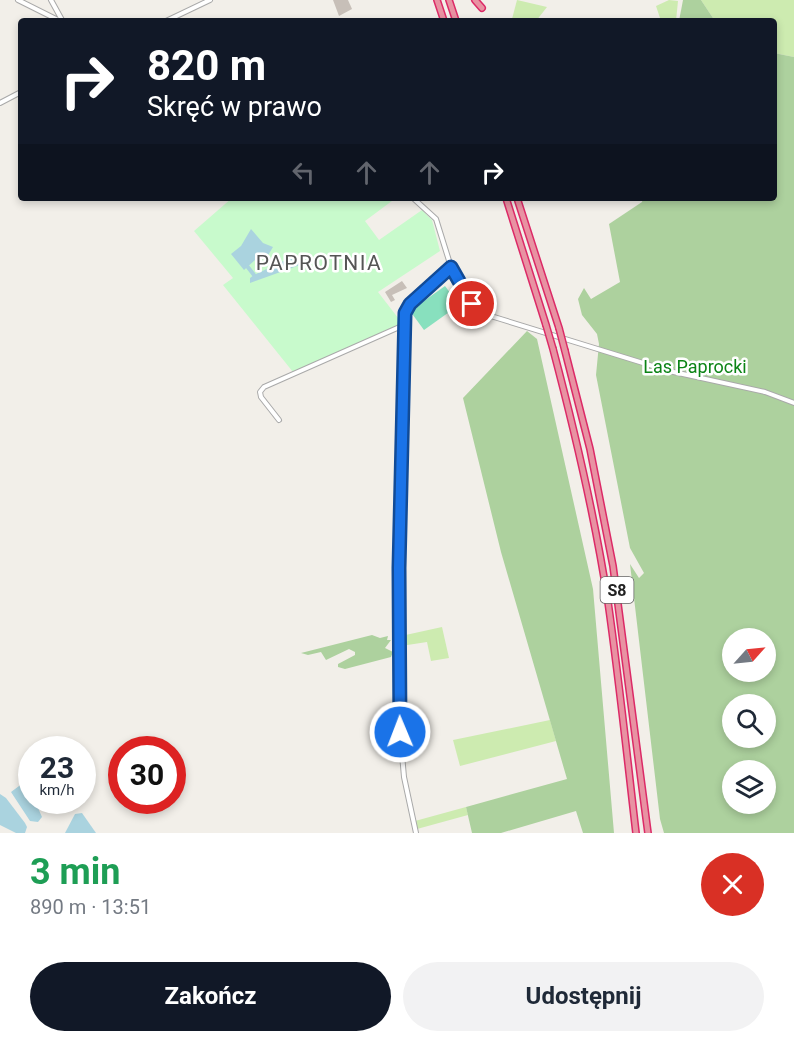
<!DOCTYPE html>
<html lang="pl">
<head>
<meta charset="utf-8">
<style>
	body { margin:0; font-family:Roboto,sans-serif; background:#f2f2f3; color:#1f2937; height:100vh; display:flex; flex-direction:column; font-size:22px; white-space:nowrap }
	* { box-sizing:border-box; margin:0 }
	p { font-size:20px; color:#747a83 }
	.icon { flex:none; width:33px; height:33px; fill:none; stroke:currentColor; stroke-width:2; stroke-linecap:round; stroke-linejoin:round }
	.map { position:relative; height:833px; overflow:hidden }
	.details { display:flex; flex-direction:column; background:#fff; flex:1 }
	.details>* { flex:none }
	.hud { position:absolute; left:18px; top:18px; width:759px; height:183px; border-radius:6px; box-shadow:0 3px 9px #0003; background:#111827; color:#fff; overflow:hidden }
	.needle { width:39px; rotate:63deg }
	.controls { position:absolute; left:722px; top:628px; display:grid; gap:12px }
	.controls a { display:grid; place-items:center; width:54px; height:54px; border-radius:50%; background:#fff; box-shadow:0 3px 9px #0003; font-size:30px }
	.speed { position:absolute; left:18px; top:736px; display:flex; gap:12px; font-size:30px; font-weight:700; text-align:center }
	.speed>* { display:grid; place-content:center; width:78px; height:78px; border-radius:50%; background:#fff; box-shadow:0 3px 9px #0003; line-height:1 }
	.speed small { font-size:15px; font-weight:400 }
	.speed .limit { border:9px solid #d22; background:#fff; color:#111 }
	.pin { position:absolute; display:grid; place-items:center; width:51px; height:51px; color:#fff; margin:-26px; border:3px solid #fff; border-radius:50%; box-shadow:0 2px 6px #0007 }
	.me { position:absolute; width:66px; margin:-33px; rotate:359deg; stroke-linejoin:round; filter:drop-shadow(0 0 4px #0008) }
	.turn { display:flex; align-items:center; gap:21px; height:126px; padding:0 30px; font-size:27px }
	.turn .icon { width:78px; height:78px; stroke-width:2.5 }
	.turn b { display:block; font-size:42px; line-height:51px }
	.lanes { display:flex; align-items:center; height:57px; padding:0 30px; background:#0003; justify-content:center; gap:30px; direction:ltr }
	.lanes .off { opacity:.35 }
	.round { display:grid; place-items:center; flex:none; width:63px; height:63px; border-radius:32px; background:#f2f2f3 }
	.head { display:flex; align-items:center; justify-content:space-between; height:102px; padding:0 30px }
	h1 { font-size:36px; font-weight:700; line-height:45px; color:#1e9e55 }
	.button { display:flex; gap:12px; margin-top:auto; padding:12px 30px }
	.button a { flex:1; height:69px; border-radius:36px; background:#111827; color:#fff; font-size:24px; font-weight:700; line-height:69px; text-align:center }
	.button a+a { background:#f2f2f3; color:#1f2937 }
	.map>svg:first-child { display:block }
	.grass { fill:#cdebb0 }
	.forest { fill:#add19e; fill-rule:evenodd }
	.park { fill:#c8facc }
	.pitch { fill:#88e0be }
	.water { fill:#aad3df }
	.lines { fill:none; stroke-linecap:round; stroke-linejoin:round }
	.canal { stroke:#aad3df; stroke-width:4 }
	.building { fill:#c7bfb8 }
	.minor-casing { stroke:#a9a9a9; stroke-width:6 }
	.highway-casing { stroke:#dc2a67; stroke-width:8 }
	.minor { stroke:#fff; stroke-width:4 }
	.highway { stroke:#e892a2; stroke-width:5 }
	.highway-bridge-casing { stroke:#dc2a67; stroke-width:8; stroke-linecap:butt }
	.highway-bridge { stroke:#e892a2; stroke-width:5 }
	.route-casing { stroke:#114b97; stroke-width:15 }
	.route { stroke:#1a73e8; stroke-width:10 }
	.labels { text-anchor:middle; stroke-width:5; stroke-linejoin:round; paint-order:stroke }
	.shield { fill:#fff; stroke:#646464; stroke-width:1.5 }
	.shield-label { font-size:16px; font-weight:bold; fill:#222 }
	.park-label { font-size:18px; fill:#0c8416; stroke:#fff }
	.quarter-label { font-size:21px; letter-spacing:1.5px; fill:#555; stroke:#fff }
</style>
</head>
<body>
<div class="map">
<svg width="794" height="833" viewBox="0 0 794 833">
	<rect width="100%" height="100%" fill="#f2efe9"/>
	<!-- grass -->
	<g class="grass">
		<polygon points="517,0 547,7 536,21 514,21 512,19"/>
		<polygon points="669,0 678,1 676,21 661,21 656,6"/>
		<polygon points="701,0 794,0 794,57 774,53 774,21 715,21"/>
		<polygon points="442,627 449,658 431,661 427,642 401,646 401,636"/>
		<polygon points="550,720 556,741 460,766 453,740"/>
		<polygon points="466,807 468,815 417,829 415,821"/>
	</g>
	<!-- forest -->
	<g class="forest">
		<polygon points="683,0 701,0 715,21 679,21"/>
		<path d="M774,53L794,57V833H664L660,819L630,564L639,578L644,573L630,548L596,375L599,344L597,334L582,315L578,299L584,288L591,299L620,282L609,224L642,202L643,198H774ZM732,639H765V672H732ZM732,705H765V738H732ZM732,771H765V804H732Z"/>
		<polygon points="527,331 537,339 593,589 614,833 583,833 576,811 501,833 472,833 466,807 567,779 501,552 463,398"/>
		<polygon points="372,635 380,638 388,636 387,640 391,640 385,648 393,652 391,657 345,669 338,667 338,664 355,655 355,652 349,649 326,660 321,652 308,655 301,653"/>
	</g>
	<!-- park -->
	<polygon class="park" points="232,198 396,198 365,221 379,240 422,210 432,220 440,251 378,292 402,323 293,372 223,285 233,278 194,231"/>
	<!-- pitch -->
	<polygon class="pitch" points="445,286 459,305 424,330 410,311"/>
	<!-- water -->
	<g class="water">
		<polygon points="251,229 263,243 273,247 267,257 255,260 244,270 231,254 241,246"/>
		<polygon points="294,254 299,258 300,265 250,283 250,278 254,275 290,258"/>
		<polygon points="23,783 31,795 32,801 35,801 42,817 38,822 30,821 11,792"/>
		<polygon points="0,794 6,798 25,823 27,827 25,833 16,833 0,825"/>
		<polygon points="82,813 96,833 65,833 75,814"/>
	</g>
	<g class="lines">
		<!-- canal -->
		<polyline class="canal" points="247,266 254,275"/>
	</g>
	<!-- building -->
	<g class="building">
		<polygon points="333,0 348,0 352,9 339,16"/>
		<polygon points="402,281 407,288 392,295 395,300 391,302 385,292"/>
	</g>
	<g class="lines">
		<defs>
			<g id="minor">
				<polyline points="18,0 60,21"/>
				<polyline points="51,0 62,20"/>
				<polyline points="166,21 210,0"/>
				<polyline points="0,103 21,92"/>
				<polyline points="413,198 436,219 451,267 463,291 481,313 669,371 765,392 794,403"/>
				<polyline points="279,420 261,397 260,392 264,387 404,325"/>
				<polyline points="416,833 404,777 400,732 399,568 405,313 410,304 451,267"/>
			</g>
			<g id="highway">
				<polyline points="437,0 444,21"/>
				<polyline points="449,0 456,21"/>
				<polyline points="475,0 482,8"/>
				<polyline points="506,198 546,325"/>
				<polyline points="517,198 559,328"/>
				<path d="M553,349C575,432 595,517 608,602C619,679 627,756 636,833"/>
				<polyline points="565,351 590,449 613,566 648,833"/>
			</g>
		</defs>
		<!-- minor casing -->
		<use href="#minor" class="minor-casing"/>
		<!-- highway casing -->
		<use href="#highway" class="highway-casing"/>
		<!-- minor -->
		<use href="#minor" class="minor"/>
		<!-- highway -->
		<use href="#highway" class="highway"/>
		<defs>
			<g id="highway-bridge">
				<polyline points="546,325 553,349"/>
				<polyline points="559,328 565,351"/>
			</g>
		</defs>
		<!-- highway-bridge casing -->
		<use href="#highway-bridge" class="highway-bridge-casing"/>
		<!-- highway-bridge -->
		<use href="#highway-bridge" class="highway-bridge"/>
	</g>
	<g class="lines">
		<defs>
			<polyline id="route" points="400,732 399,568 405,313 410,304 451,267 472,304"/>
		</defs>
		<!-- route casing -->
		<use href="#route" class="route-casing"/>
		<!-- route -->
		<use href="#route" class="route"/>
	</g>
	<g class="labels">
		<!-- shield labels -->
		<rect class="shield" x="600.5" y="577" width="33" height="26" rx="4.5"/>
		<g class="shield-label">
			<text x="617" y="596">S8</text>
		</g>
		<!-- park labels -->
		<g class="park-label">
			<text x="695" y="373">Las Paprocki</text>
		</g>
		<!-- quarter labels -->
		<g class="quarter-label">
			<text x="319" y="270">PAPROTNIA</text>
		</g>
	</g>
</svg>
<div class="controls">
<a><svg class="needle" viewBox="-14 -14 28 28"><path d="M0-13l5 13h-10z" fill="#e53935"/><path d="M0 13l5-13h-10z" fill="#747a83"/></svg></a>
<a><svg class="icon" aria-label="search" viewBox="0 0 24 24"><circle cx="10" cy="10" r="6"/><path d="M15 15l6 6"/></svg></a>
<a><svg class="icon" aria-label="layers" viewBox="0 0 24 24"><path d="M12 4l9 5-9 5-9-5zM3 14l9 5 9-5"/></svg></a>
</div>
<div class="speed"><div>23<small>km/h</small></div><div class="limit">30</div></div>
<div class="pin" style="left:472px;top:304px;background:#d93025"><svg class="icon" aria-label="arrive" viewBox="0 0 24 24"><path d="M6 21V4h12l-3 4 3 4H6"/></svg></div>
<svg class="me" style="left:400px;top:732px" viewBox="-20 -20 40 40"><circle r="17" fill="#1a73e8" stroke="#fff" stroke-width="3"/><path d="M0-11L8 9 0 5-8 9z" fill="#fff"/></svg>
<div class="hud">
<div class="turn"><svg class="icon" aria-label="right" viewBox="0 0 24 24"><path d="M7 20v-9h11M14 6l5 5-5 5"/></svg><div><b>820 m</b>Skręć w prawo</div></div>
<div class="lanes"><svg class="icon off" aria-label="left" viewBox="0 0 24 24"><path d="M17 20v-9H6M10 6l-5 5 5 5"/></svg><svg class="icon off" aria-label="ahead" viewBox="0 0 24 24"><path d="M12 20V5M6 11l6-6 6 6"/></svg><svg class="icon off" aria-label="ahead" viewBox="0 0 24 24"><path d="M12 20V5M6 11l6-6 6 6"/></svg><svg class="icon" aria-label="right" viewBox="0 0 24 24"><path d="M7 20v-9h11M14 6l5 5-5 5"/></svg></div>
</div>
</div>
<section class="details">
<div class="head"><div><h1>3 min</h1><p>890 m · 13:51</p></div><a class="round" style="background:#d93025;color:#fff"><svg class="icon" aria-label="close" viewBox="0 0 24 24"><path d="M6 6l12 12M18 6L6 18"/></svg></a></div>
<div class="button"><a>Zakończ</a><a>Udostępnij</a></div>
</section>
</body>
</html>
